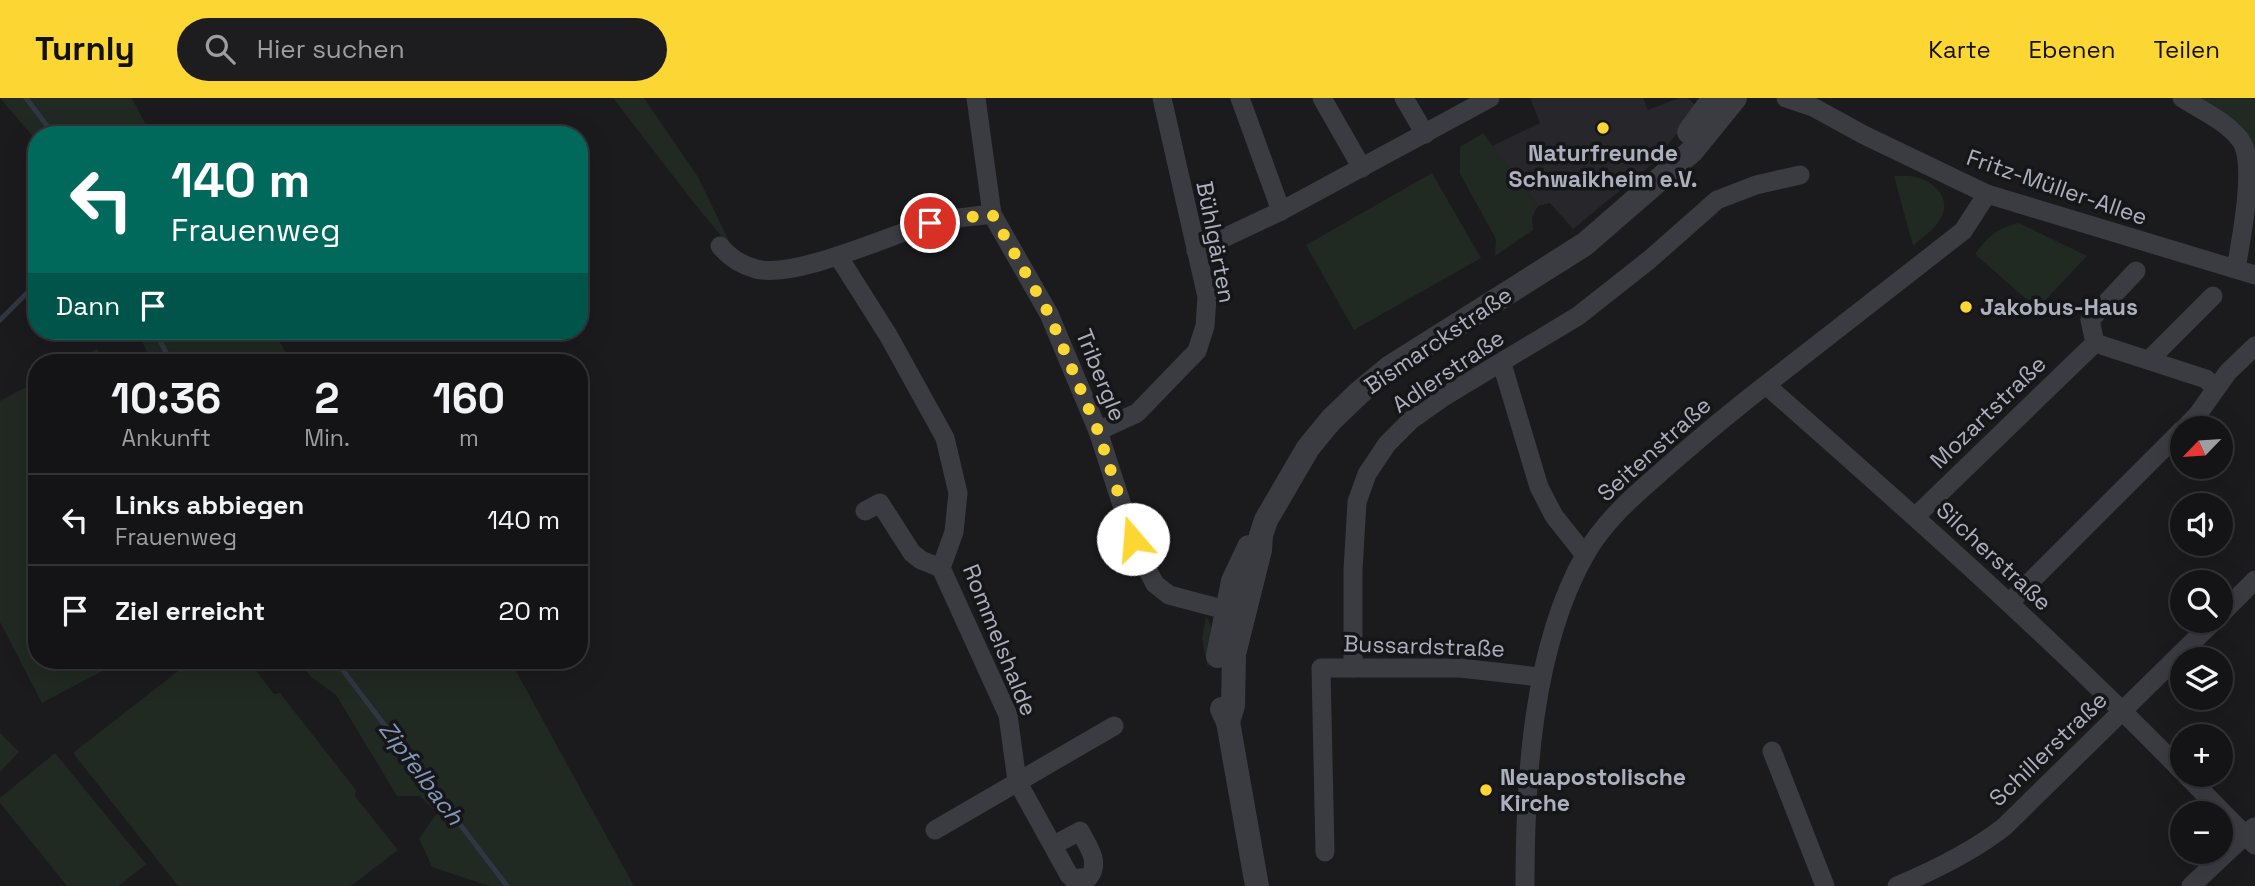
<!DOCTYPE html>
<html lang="de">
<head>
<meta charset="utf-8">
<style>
	body { margin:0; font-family:"Space Grotesk",sans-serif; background:#1d1d1f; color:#f1f3f6; height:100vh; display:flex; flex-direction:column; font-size:26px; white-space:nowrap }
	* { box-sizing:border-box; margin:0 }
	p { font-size:23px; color:#9d9ea1 }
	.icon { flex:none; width:38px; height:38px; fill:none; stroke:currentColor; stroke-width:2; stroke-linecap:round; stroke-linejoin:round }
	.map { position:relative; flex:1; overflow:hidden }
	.details { position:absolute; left:28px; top:256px; width:560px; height:315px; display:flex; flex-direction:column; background:#141416; border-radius:28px; box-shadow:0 7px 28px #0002,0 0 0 2px #333335 }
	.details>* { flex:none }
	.hud { position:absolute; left:28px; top:28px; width:560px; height:214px; border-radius:28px; box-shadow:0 7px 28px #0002,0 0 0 2px #333335; background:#00695c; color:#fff; overflow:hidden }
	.needle { width:46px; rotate:245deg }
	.controls { position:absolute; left:2170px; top:318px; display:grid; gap:14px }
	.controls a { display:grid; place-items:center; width:63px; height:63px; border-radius:50%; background:#141416; box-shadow:0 7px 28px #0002,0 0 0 2px #333335; font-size:35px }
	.pin { position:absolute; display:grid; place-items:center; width:60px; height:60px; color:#fff; margin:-30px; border:4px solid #fff; border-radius:50%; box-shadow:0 2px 7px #0007 }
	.me { position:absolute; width:77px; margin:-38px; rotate:342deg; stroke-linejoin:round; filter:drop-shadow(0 0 5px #0008) }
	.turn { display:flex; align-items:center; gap:24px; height:147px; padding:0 28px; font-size:32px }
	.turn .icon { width:91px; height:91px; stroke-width:2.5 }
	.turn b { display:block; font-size:49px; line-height:60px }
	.then { display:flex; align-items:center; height:66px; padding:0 28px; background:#0003; gap:14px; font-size:26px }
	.eta { display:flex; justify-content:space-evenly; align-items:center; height:119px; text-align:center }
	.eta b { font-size:42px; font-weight:600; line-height:49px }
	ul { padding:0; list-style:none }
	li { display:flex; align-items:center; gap:21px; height:91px; padding:0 28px; border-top:2px solid #333335 }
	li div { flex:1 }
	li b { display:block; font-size:26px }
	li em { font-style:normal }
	header { display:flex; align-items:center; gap:42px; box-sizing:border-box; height:98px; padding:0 35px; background:#fcd734; color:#111 }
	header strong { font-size:33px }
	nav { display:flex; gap:38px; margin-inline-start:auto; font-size:24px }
	.search { width:490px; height:63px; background:#1d1d1f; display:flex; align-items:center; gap:18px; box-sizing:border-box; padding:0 24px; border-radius:38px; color:#9d9ea1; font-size:26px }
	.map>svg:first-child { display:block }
	.built { fill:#27262a }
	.green { fill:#202922 }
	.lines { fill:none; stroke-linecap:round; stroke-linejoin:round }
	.stream { stroke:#2f3742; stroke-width:5 }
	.minor { stroke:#3b3b42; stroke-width:19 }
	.tertiary { stroke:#3b3b42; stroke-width:24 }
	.route { stroke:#fcd734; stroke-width:12; stroke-dasharray:0 21.6 }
	.poi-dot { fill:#fcd734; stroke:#161518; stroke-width:2.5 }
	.labels { text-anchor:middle; stroke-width:7; stroke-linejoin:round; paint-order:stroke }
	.poi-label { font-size:23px; font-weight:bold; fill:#acafbd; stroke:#161518; text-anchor:start }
	.street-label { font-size:23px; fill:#acafbd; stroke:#161518 }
	.water-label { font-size:24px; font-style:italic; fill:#8297b9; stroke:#161518 }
</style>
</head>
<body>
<header>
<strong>Turnly</strong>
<div class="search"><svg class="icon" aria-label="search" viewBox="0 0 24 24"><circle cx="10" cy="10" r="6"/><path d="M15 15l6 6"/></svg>Hier suchen</div>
<nav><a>Karte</a><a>Ebenen</a><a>Teilen</a></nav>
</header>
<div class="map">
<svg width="2255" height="788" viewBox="0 0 2255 788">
	<rect width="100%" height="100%" fill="#1b1a1d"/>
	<!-- built -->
	<polygon class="built" points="1530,0 1643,0 1648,12 1679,0 1688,0 1698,10 1651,67 1573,131 1550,105 1538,108 1492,48 1540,25"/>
	<!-- green -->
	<g class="green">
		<polygon points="0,0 132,0 151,37 37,37 37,47 34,40"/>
		<polygon points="613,0 644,0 698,79 734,153 694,105"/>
		<path d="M2199,0H2255V53C2249,27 2220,13 2199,0Z"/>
		<polygon points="1483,35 1538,108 1532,119 1533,132 1495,158 1496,141 1460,76 1460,49"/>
		<polygon points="1432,75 1481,160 1354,232 1306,147"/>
		<path d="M1894,78C1904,78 1914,77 1922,81C1938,87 1951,104 1941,120C1934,132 1923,139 1913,148Z"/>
		<path d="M2019,125L2087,158L2037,211L1975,156C1988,138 1998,130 2019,125Z"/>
		<polygon points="138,233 274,233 291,264 151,264"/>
		<polygon points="97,251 104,264 72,264"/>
		<polygon points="37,283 37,562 123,562 42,605 0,524 0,303"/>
		<path d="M1206,519C1217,533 1212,551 1210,567H1207L1202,540Z"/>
		<polygon points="192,562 248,562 274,596 280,595 356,692 355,698 398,752 351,788 178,788 73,655"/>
		<polygon points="298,562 510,562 634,788 489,788 432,769 419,741 437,715 420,698 397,698 336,597 311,579"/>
		<polygon points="0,635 19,654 0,674"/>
		<polygon points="55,655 146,766 119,788 67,788 0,705 0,700"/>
	</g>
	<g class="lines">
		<!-- stream -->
		<g class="stream">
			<polyline points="26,0 54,37"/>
			<polyline points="0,222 29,193 37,189"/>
			<polyline points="155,233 171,264"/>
			<polyline points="335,562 507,788"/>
		</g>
		<!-- minor -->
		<g class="minor">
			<polyline points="976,0 992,116 1049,216 1098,333 1133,441 1147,471 1155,486 1169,497 1241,516"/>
			<polyline points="1240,0 1281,113"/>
			<polyline points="1322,0 1362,70"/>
			<polyline points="1404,0 1425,36"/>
			<polyline points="1786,0 1813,9 1864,37 1987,96 2255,177"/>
			<path d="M2182,0C2201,12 2232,26 2243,46C2255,72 2241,141 2236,171"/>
			<path d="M720,148C730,160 741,167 756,171C795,181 887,138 928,126C948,120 971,119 992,116"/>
			<polyline points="1196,153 1281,113 1490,0"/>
			<path d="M838,158L888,237L945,340L958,395L954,434L941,470L1008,617L1017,683L1069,777L1073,781L1089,779C1101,764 1087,747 1080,733L1054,747"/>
			<polyline points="2095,245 2090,222 2136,173"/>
			<polyline points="2149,262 2213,198"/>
			<polyline points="1502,266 1539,389 1554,418 1585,457"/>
			<path d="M1766,287C1908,412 2050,538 2182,673"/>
			<polyline points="2184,331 2198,316 2228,274 2255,248"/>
			<polyline points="1098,333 1137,315 1197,253 1205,228 1207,199 1162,0"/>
			<polyline points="865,413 880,405 912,455 921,462 941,470"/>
			<polyline points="1915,419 2095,245 2206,281 2215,290"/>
			<polyline points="2009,505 2182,332"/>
			<polyline points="2221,516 2255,482"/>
			<polyline points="1353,570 1353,472 1357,404 1367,376 1387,346 1411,322 1445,298 1578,218 1649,162 1717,102 1756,87 1800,77"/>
			<polyline points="1772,653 1825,788"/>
			<polyline points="2186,677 2255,747"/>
			<polyline points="935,732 1114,628"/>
			<polyline points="1325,754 1321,570 1460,570 1540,579"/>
			<path d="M1525,788C1525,682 1532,551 1585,457C1603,425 1632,399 1660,375C1689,349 1719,324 1749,300C1820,244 1892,189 1963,133L1987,96"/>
			<path d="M1897,788C1935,772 1972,754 2004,729L2214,523"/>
			<polyline points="2191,788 2254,729"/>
		</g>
		<!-- tertiary -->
		<g class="tertiary">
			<polyline points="1689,34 1714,0"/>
			<polyline points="1218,558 1233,483 1249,449"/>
			<polyline points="1222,611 1228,624 1257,788"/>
			<polyline points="1228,624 1233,607 1234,556 1260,452 1261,437 1266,422 1308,350 1331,322 1359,295 1389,270 1585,146 1692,53 1735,0"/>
		</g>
	</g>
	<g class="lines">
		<!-- route -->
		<polyline class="route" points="930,125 992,116 1049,216 1098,333 1133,441"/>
	</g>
	<!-- markers -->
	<g class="poi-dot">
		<circle cx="1603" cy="30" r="7"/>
		<circle cx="1966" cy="209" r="7"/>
		<circle cx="1486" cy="692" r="7"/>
	</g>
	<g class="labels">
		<!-- poi labels -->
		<g class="poi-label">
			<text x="1603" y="63" text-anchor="middle">Naturfreunde<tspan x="1603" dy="26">Schwaikheim e.V.</tspan></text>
			<text x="1980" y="217">Jakobus-Haus</text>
			<text x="1500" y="687">Neuapostolische<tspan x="1500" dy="26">Kirche</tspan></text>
		</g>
		<!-- street labels -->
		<g class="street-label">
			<text transform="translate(2057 89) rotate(19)" y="8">Fritz-Müller-Allee</text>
			<text transform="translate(1216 144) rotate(79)" y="8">Bühlgärten</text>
			<text transform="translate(1438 242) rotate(-34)" y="8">Bismarckstraße</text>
			<text transform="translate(1448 273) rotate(-34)" y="8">Adlerstraße</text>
			<text transform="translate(1101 277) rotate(68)" y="8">Tribergle</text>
			<text transform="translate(1988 314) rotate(-44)" y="8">Mozartstraße</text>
			<text transform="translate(1654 351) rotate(-42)" y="8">Seitenstraße</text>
			<text transform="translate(1994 458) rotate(43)" y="8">Silcherstraße</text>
			<text transform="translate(1000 542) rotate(68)" y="8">Rommelshalde</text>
			<text transform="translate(1424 548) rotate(2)" y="8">Bussardstraße</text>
			<text transform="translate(2048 651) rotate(-44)" y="8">Schillerstraße</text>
		</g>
		<!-- water labels -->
		<g class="water-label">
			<text transform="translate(421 675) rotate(53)" y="8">Zipfelbach</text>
		</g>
	</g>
</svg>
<div class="controls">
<a><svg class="needle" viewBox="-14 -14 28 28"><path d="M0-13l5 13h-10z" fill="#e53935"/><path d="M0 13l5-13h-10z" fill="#9d9ea1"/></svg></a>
<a><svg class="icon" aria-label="sound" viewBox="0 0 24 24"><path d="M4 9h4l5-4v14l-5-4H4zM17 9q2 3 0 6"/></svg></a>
<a><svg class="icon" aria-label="search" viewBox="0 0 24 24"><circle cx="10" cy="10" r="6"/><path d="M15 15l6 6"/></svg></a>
<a><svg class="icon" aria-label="layers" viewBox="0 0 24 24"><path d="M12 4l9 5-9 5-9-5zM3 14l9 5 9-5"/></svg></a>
<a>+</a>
<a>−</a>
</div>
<div class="pin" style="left:930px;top:125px;background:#d93025"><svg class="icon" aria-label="arrive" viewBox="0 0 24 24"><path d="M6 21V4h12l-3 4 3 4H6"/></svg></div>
<svg class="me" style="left:1133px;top:441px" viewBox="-20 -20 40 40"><circle r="19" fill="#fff"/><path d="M0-13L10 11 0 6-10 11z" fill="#fcd734"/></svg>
<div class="hud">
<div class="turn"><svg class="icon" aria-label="left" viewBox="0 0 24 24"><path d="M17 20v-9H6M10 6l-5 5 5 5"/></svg><div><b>140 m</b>Frauenweg</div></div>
<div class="then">Dann<svg class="icon" aria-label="arrive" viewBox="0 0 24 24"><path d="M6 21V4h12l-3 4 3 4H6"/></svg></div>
</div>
<section class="details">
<div class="eta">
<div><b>10:36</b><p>Ankunft</p></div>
<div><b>2</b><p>Min.</p></div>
<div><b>160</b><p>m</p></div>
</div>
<ul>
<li><svg class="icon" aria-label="left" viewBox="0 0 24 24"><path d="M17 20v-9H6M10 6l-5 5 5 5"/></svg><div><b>Links abbiegen</b><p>Frauenweg</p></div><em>140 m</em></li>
<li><svg class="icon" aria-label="arrive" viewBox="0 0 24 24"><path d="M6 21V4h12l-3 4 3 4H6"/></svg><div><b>Ziel erreicht</b></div><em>20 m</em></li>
</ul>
</section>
</div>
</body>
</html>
